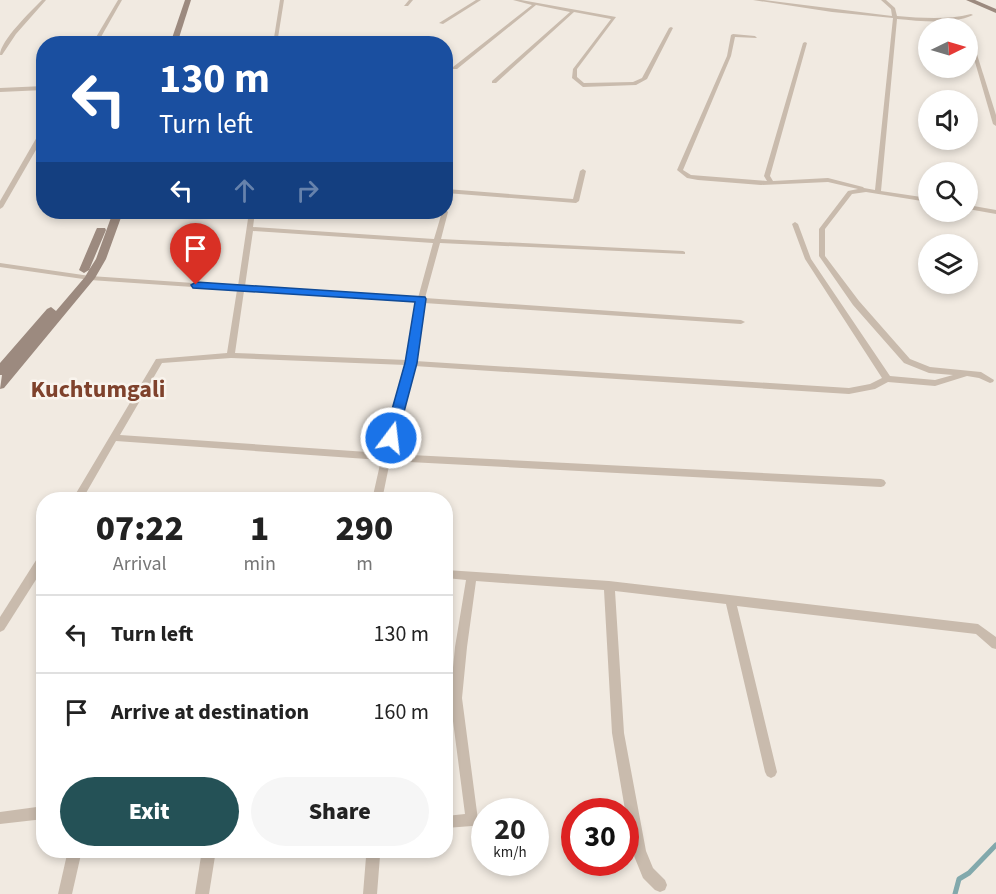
<!DOCTYPE html>
<html lang="en">
<head>
<meta charset="utf-8">
<style>
	body { margin:0; font-family:"Source Sans 3",sans-serif; background:#f6f6f6; color:#222; height:100vh; display:flex; flex-direction:column; font-size:22px; white-space:nowrap }
	* { box-sizing:border-box; margin:0 }
	p { font-size:20px; color:#767676 }
	.icon { flex:none; width:33px; height:33px; fill:none; stroke:currentColor; stroke-width:2; stroke-linecap:round; stroke-linejoin:round }
	.map { position:relative; flex:1; overflow:hidden }
	.drawer { position:absolute; left:36px; top:492px; width:417px; height:366px; display:flex; flex-direction:column; background:#fff; border-radius:24px; box-shadow:0 3px 9px #0003 }
	.drawer>* { flex:none }
	.top-card { position:absolute; left:36px; top:36px; width:417px; height:183px; border-radius:24px; box-shadow:0 3px 9px #0003; background:#1a4fa0; color:#fff; overflow:hidden }
	.needle { width:39px; rotate:85deg }
	.buttons { position:absolute; left:918px; top:18px; display:grid; gap:12px }
	.buttons a { display:grid; place-items:center; width:60px; height:60px; border-radius:50%; background:#fff; box-shadow:0 3px 9px #0003; font-size:30px }
	.speed { position:absolute; left:471px; top:798px; display:flex; gap:12px; font-size:30px; font-weight:700; text-align:center }
	.speed>* { display:grid; place-content:center; width:78px; height:78px; border-radius:50%; background:#fff; box-shadow:0 3px 9px #0003; line-height:1 }
	.speed small { font-size:15px; font-weight:400 }
	.speed .limit { border:9px solid #d22; background:#fff; color:#111 }
	.pin { position:absolute; display:grid; place-items:center; width:51px; height:51px; color:#fff; margin:-62px -26px; border-radius:50% 50% 50% 0; rotate:-45deg; box-shadow:0 0 6px #0007 }
	.pin .icon { rotate:45deg }
	.me { position:absolute; width:66px; margin:-33px; rotate:15deg; stroke-linejoin:round; filter:drop-shadow(0 0 4px #0008) }
	.turn { display:flex; align-items:center; gap:21px; height:126px; padding:0 24px; font-size:27px }
	.turn .icon { width:78px; height:78px; stroke-width:2.5 }
	.turn b { display:block; font-size:42px; line-height:51px }
	.lanes { display:flex; align-items:center; height:57px; padding:0 24px; background:#0003; justify-content:center; gap:30px; direction:ltr }
	.lanes .off { opacity:.35 }
	.eta { display:flex; justify-content:space-evenly; align-items:center; height:102px; text-align:center }
	.eta b { font-size:36px; font-weight:800; line-height:42px }
	.button { display:flex; gap:12px; margin-top:auto; padding:12px 24px }
	.button a { flex:1; height:69px; border-radius:36px; background:#245156; color:#fff; font-size:24px; font-weight:800; line-height:69px; text-align:center }
	.button a+a { background:#f6f6f6; color:#222 }
	ul { padding:0; list-style:none }
	li { display:flex; align-items:center; gap:18px; height:78px; padding:0 24px; border-top:2px solid #e0e0e0 }
	li div { flex:1 }
	li b { display:block; font-size:22px }
	li em { font-style:normal }
	.map>svg:first-child { display:block }
	.lines { fill:none; stroke-linecap:round; stroke-linejoin:round }
	.stream { stroke:#82a9ac; stroke-width:5 }
	.minor { fill:#c9bbad; fill-rule:evenodd }
	.secondary { fill:#9c8a7f; fill-rule:evenodd }
	.route { fill:#1a73e8; stroke:#114b97; stroke-width:1.5 }
	.labels { text-anchor:middle; stroke-width:5; stroke-linejoin:round; paint-order:stroke }
	.quarter-label { font-size:24px; font-weight:bold; fill:#7f422c; stroke:#f9f4ed }
</style>
</head>
<body>
<div class="map">
<svg width="996" height="894" viewBox="0 0 996 894">
	<rect width="100%" height="100%" fill="#f1eae1"/>
	<g class="lines">
		<!-- stream -->
		<polyline class="stream" points="955,894 959,879 969,873 996,845"/>
		<!-- minor -->
		<g class="minor">
			<path d="M42,0H46L16,34L2,55H0C0,41 31,11 42,0Z"/>
			<polygon points="118,0 122,0 97,44 92,44"/>
			<polygon points="280,0 284,0 277,44 273,44"/>
			<polygon points="409,0 413,0 408,6 404,6"/>
			<polygon points="476,0 481,0 443,24 439,23"/>
			<polygon points="513,0 521,0 616,17 577,69 577,77 584,83 633,82 642,78 669,28 671,27 673,28 647,79 636,85 583,87 572,78 573,69 611,19 574,12 496,83 492,83 492,81 570,12 536,5 457,69 453,69 453,67 532,5"/>
			<path d="M753,0H764L892,16L891,9L881,0H886L895,8L897,16C922,18 947,20 971,14L973,15C951,25 921,21 897,19L881,191L928,198V202L866,192L852,194L825,229V256L859,301L910,359L930,367L981,372L994,380L993,382L990,383L979,378L967,376L935,386L888,382L875,389L849,394L414,366L391,454L881,479L884,480L886,483L884,486L881,487L390,461L382,500H372L381,460L116,441L82,500H72L156,359L227,353L237,290L90,280L0,267V263L90,276L238,286L249,212H255L253,227L434,239L442,212H446V210L448,212L441,239L683,251L685,252V254L440,243L425,298L741,320L745,322L741,324L424,303L415,361L849,388L870,384L882,378L805,259L792,224L795,222L798,224L811,259L890,376L935,380L953,375L929,373L904,363L853,305L819,256V229L848,191L858,189L828,182L761,185L698,180L687,178L677,170L727,56L731,35L733,34L755,36L757,38L735,37L731,56L683,170L691,175L767,181L764,176L803,43L805,42L807,43L770,176L773,181L828,178L863,187L864,188L875,190L893,18L832,12ZM253,231L433,243L418,298L245,286ZM244,291L417,302L407,360L235,353ZM231,358L406,365L382,453L120,435L162,363Z"/>
			<polygon points="968,31 970,32 996,115 996,126 993,124 968,38"/>
			<rect x="340" y="42" width="4" height="2"/>
			<polygon points="44,86 44,90 0,92 0,88"/>
			<polygon points="44,128 44,136 3,207 0,209 0,201 41,130"/>
			<polygon points="583,169 586,171 579,201 576,203 446,193 446,189 573,199 580,171"/>
			<polygon points="968,205 996,210 996,214 968,209"/>
			<polygon points="44,553 44,567 4,630 0,632 0,617 40,554"/>
			<polygon points="446,570 609,581 978,624 996,637 996,649 992,648 976,634 737,606 777,772 775,776 771,778 767,776 765,772 726,604 615,591 624,733 646,851 653,868 665,880 667,885 665,890 660,892 655,890 643,878 632,851 612,733 604,590 476,581 467,647 462,698 478,820 477,825 472,826 446,828 446,816 465,814 450,698 455,647 466,580 446,578"/>
			<polygon points="44,806 44,819 0,824 0,812"/>
			<polygon points="68,850 82,850 72,894 58,894"/>
			<polygon points="202,850 216,850 209,894 195,894"/>
			<polygon points="364,850 377,850 380,856 377,894 363,894 366,857"/>
		</g>
		<!-- secondary -->
		<g class="secondary">
			<polygon points="185,0 191,0 177,44 170,44"/>
			<polygon points="966,0 975,0 996,9 996,13"/>
			<polygon points="113,212 123,212 106,259 95,278 4,388 0,389 2,375 0,375 0,363 47,309 51,307 56,311 85,277 89,270 84,273 79,270 96,230 97,228 105,228 106,230 89,270 96,259"/>
		</g>
	</g>
	<!-- route -->
	<polygon class="route" points="196,282 425,297 426,299 417,363 396,442 391,443 384,438 405,363 415,302 193,288 191,285"/>
	<g class="labels">
		<!-- quarter labels -->
		<g class="quarter-label">
			<text x="98" y="397">Kuchtumgali</text>
		</g>
	</g>
</svg>
<div class="buttons">
<a><svg class="needle" viewBox="-14 -14 28 28"><path d="M0-13l5 13h-10z" fill="#e53935"/><path d="M0 13l5-13h-10z" fill="#767676"/></svg></a>
<a><svg class="icon" aria-label="sound" viewBox="0 0 24 24"><path d="M4 9h4l5-4v14l-5-4H4zM17 9q2 3 0 6"/></svg></a>
<a><svg class="icon" aria-label="search" viewBox="0 0 24 24"><circle cx="10" cy="10" r="6"/><path d="M15 15l6 6"/></svg></a>
<a><svg class="icon" aria-label="layers" viewBox="0 0 24 24"><path d="M12 4l9 5-9 5-9-5zM3 14l9 5 9-5"/></svg></a>
</div>
<div class="speed"><div>20<small>km/h</small></div><div class="limit">30</div></div>
<div class="pin" style="left:196px;top:285px;background:#d93025"><svg class="icon" aria-label="arrive" viewBox="0 0 24 24"><path d="M6 21V4h12l-3 4 3 4H6"/></svg></div>
<svg class="me" style="left:391px;top:438px" viewBox="-20 -20 40 40"><circle r="17" fill="#1a73e8" stroke="#fff" stroke-width="3"/><path d="M0-11L8 9 0 5-8 9z" fill="#fff"/></svg>
<div class="top-card">
<div class="turn"><svg class="icon" aria-label="left" viewBox="0 0 24 24"><path d="M17 20v-9H6M10 6l-5 5 5 5"/></svg><div><b>130 m</b>Turn left</div></div>
<div class="lanes"><svg class="icon" aria-label="left" viewBox="0 0 24 24"><path d="M17 20v-9H6M10 6l-5 5 5 5"/></svg><svg class="icon off" aria-label="ahead" viewBox="0 0 24 24"><path d="M12 20V5M6 11l6-6 6 6"/></svg><svg class="icon off" aria-label="right" viewBox="0 0 24 24"><path d="M7 20v-9h11M14 6l5 5-5 5"/></svg></div>
</div>
<section class="drawer">
<div class="eta">
<div><b>07:22</b><p>Arrival</p></div>
<div><b>1</b><p>min</p></div>
<div><b>290</b><p>m</p></div>
</div>
<ul>
<li><svg class="icon" aria-label="left" viewBox="0 0 24 24"><path d="M17 20v-9H6M10 6l-5 5 5 5"/></svg><div><b>Turn left</b></div><em>130 m</em></li>
<li><svg class="icon" aria-label="arrive" viewBox="0 0 24 24"><path d="M6 21V4h12l-3 4 3 4H6"/></svg><div><b>Arrive at destination</b></div><em>160 m</em></li>
</ul>
<div class="button"><a>Exit</a><a>Share</a></div>
</section>
</div>
</body>
</html>
